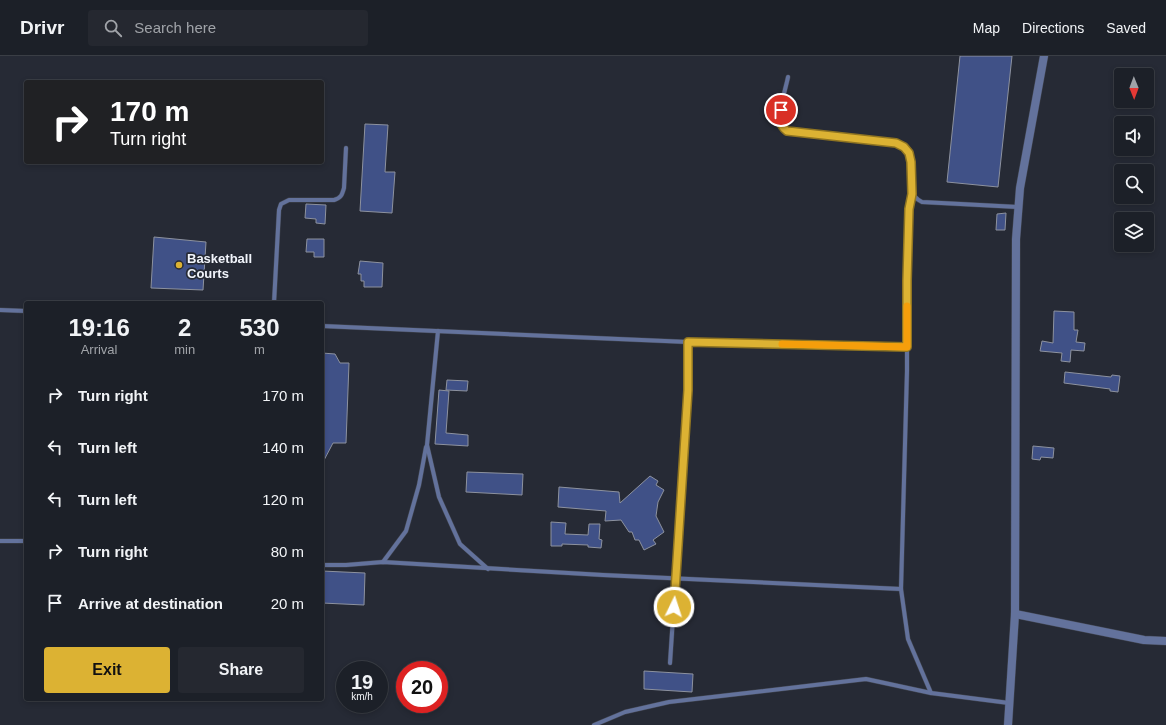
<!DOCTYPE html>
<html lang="en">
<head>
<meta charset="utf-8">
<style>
	body { margin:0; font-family:Helvetica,sans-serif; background:#252830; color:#f1f3f6; height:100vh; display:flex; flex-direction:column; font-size:15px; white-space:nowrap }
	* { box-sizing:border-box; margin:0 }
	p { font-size:13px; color:#a0a3a8 }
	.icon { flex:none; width:22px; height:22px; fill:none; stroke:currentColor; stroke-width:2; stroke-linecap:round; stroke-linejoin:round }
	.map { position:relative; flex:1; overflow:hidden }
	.panel { position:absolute; left:24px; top:245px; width:300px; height:400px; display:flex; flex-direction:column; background:#1c2028; border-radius:4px; box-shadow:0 2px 6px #0003,0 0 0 1px #3a3e45 }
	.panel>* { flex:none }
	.hud { position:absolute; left:24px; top:24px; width:300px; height:84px; border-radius:4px; box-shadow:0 2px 6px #0003,0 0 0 1px #3a3e45; background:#202124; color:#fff; overflow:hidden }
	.needle { width:26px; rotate:179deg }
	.buttons { position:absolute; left:1114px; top:12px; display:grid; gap:8px }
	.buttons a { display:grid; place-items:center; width:40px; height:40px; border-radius:4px; background:#1c2028; box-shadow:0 2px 6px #0003,0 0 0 1px #3a3e45; font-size:20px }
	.speed { position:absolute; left:336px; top:605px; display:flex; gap:8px; font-size:20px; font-weight:700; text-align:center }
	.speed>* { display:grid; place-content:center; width:52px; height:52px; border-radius:50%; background:#1c2028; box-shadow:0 2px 6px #0003,0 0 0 1px #3a3e45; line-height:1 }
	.speed small { font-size:10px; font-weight:400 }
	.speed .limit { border:6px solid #d22; background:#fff; color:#111 }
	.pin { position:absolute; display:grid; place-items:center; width:34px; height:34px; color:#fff; margin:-17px; border:2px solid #fff; border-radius:50%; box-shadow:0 1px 4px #0007 }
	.me { position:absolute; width:44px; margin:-22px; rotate:4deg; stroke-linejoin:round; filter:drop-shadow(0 0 3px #0008) }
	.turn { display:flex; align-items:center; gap:14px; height:84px; padding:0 20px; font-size:18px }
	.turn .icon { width:52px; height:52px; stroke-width:2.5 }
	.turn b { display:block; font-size:28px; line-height:34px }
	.eta { display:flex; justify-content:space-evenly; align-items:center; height:68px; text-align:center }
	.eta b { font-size:24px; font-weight:800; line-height:28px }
	.cta { display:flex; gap:8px; margin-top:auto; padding:8px 20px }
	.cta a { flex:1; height:46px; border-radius:4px; background:#dcb233; color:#111; font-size:16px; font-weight:800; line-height:46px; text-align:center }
	.cta a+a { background:#252830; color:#f1f3f6 }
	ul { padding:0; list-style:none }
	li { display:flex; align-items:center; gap:12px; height:52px; padding:0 20px }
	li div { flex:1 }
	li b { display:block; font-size:15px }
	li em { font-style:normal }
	header { display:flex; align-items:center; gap:24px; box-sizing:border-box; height:56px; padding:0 20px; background:#1c2028; border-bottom:1px solid #3a3e45 }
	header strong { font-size:19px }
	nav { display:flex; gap:22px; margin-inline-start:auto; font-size:14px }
	.search { width:280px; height:36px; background:#252830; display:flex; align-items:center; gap:10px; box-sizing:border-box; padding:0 14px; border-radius:4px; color:#a0a3a8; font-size:15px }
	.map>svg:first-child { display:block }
	.building { fill:#405187; stroke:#8d929f }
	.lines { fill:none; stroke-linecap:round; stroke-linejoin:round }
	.service-casing { stroke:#424651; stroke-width:5 }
	.minor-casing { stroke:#424651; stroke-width:9 }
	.service { stroke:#63729c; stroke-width:4 }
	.minor { stroke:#63729c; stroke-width:8 }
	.route-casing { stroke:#8f7421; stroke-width:10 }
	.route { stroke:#dcb233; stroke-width:7 }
	.slow { stroke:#f59e0b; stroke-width:7 }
	.poi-dot { fill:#dcb233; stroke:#262a35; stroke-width:1.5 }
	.labels { text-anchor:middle; stroke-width:3.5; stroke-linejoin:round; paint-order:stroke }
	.poi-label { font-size:13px; font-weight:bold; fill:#f1f4fb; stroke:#262a35; text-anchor:start }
</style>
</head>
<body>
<header>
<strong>Drivr</strong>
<div class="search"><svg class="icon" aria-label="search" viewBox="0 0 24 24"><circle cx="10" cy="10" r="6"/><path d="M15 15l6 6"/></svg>Search here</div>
<nav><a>Map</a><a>Directions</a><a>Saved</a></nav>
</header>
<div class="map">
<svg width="1166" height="669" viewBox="0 0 1166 669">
	<rect width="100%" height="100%" fill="#262a35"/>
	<!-- building -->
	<g class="building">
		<polygon points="960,0 1012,0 998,131 947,126"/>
		<polygon points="365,68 388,69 385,116 395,116 392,157 360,155"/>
		<polygon points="306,148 326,149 325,168 316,167 316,163 305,162"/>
		<polygon points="1006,157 1005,174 996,174 997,158"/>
		<polygon points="154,181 206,186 203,234 151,232"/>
		<polygon points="307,183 324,183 324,201 314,201 314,196 306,196"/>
		<polygon points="360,205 383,207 382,231 364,231 364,225 361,225 361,218 358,218"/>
		<polygon points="1054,255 1074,256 1074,274 1078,274 1076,286 1085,287 1084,295 1071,294 1070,306 1061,305 1062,297 1040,295 1042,285 1053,287"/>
		<polygon points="322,297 335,298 340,307 349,307 346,387 333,387 322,408"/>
		<polygon points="1065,316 1111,321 1112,319 1120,320 1118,336 1110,335 1110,333 1064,327"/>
		<polygon points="447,324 468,325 467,335 446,334"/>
		<polygon points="439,334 449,335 446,377 468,379 468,390 435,388"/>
		<polygon points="1033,390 1054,392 1053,402 1041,401 1040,404 1032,403"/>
		<polygon points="467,416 523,418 522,439 466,436"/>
		<polygon points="650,420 658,425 656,429 664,434 658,446 656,460 664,476 653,484 656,488 644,494 639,484 635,484 632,476 629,476 621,464 605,465 606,455 558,451 559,431 619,436 620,447"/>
		<polygon points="551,466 566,467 565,478 588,479 589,468 600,468 599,483 602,484 601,492 588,491 588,489 562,488 562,490 551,490"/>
		<polygon points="322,515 365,517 364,549 322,547"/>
		<polygon points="644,615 693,618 692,636 644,633"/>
	</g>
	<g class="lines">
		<defs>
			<g id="service">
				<path d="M788,21C786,32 776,61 782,71C782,71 786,75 787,75L896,87C899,89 903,90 905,91C921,106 898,135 922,146L1018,151"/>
				<polyline points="912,138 909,153 907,225 907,315 901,533 908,583 931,637 1009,647"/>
				<path d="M274,247L279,154L281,148L289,144H334C341,142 342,139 344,132L346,92"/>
				<polyline points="0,254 26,255"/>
				<polyline points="322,270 688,286 907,291"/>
				<polyline points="438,275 427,389 439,441 460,488 488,513"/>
				<polyline points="0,485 26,485"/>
				<polyline points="383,506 406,475 419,429 426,391"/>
				<polyline points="322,509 346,509 383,506 603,519 901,533"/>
				<polyline points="670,607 688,334 688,286"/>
				<polyline points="594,669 625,656 669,646 866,623 931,637"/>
			</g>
			<g id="minor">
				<polyline points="1015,558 1144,584 1166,585"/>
				<polyline points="1008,669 1015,558 1016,183 1020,132 1044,0"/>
			</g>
		</defs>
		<!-- service casing -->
		<use href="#service" class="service-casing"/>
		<!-- minor casing -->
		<use href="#minor" class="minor-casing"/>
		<!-- service -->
		<use href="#service" class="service"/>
		<!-- minor -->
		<use href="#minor" class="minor"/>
	</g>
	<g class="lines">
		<defs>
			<path id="route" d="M674,551L688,334V286L907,291V225L909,153L912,138L911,106L909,97L904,91L896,87L787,75C779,69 780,63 781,54"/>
		</defs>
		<!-- route casing -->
		<use href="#route" class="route-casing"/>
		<!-- route -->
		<use href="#route" class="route"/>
		<!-- slow -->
		<polyline class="slow" points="782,288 907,291 907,250"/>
	</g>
	<!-- markers -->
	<circle class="poi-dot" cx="179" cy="209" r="4"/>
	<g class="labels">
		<!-- poi labels -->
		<g class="poi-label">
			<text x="187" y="207">Basketball<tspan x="187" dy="15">Courts</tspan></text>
		</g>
	</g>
</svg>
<div class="buttons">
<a><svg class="needle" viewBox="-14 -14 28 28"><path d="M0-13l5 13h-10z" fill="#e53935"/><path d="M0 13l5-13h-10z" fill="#a0a3a8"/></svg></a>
<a><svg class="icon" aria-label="sound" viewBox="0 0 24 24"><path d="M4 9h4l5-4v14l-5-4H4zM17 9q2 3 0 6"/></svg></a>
<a><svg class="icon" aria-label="search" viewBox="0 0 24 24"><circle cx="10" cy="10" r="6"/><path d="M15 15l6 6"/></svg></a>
<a><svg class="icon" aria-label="layers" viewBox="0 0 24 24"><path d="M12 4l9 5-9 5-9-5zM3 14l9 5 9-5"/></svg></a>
</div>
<div class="speed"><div>19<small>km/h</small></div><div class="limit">20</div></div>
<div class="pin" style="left:781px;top:54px;background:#d93025"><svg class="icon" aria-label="arrive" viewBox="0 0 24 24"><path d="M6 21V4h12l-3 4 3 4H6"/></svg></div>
<svg class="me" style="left:674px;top:551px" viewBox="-20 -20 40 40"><circle r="17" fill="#dcb233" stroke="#fff" stroke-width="3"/><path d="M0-11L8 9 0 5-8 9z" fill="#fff"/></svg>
<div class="hud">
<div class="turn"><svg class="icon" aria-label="right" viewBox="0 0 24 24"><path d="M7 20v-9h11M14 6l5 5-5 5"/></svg><div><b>170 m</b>Turn right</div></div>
</div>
<section class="panel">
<div class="eta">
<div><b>19:16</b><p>Arrival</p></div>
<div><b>2</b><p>min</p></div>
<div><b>530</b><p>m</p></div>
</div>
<ul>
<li><svg class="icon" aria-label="right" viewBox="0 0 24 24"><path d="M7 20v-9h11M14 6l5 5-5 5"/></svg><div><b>Turn right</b></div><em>170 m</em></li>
<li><svg class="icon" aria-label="left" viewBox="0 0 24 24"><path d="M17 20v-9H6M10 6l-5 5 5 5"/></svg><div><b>Turn left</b></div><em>140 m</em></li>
<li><svg class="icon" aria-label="left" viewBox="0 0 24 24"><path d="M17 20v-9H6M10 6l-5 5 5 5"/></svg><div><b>Turn left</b></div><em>120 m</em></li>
<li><svg class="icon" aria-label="right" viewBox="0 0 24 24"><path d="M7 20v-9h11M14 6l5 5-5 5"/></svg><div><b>Turn right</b></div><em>80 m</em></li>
<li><svg class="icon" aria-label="arrive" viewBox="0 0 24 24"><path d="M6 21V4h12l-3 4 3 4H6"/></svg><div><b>Arrive at destination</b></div><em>20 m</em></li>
</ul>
<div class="cta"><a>Exit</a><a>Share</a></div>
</section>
</div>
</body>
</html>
